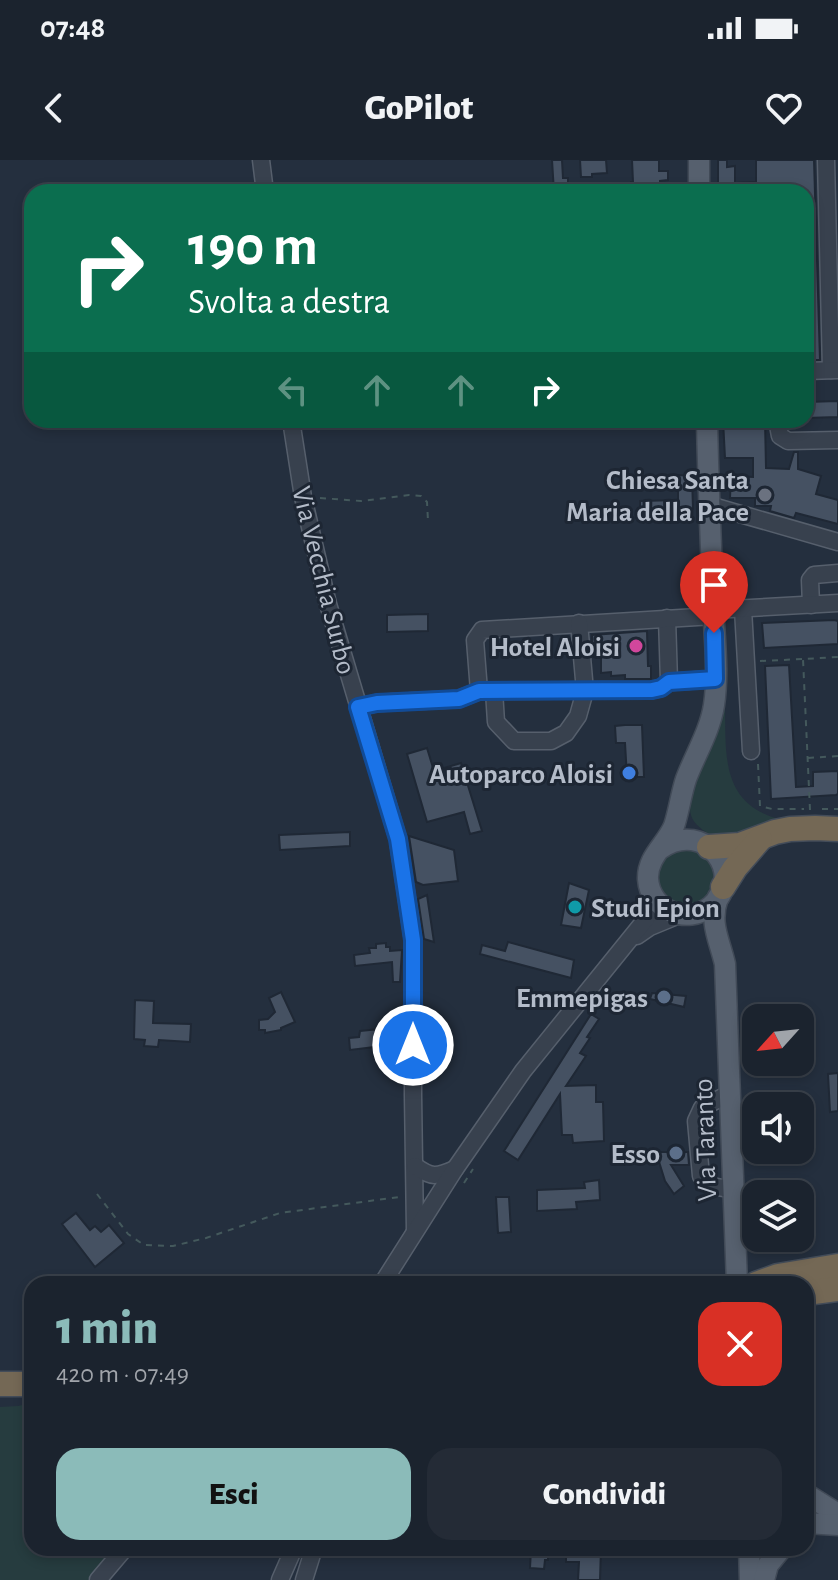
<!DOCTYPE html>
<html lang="it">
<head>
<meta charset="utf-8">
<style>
	body { margin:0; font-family:"Alegreya Sans",sans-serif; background:#242b36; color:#f1f3f6; height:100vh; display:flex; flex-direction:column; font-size:30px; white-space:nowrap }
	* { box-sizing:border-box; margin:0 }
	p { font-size:26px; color:#a0a4aa }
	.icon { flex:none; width:44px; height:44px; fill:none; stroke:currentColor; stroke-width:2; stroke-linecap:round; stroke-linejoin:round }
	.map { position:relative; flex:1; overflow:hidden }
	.panel { position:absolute; left:24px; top:1116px; width:790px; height:280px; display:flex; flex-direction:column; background:#1b232e; border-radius:24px; box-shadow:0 4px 12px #0003,0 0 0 2px #39404a }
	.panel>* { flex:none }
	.guide { position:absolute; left:24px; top:24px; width:790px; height:244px; border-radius:24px; box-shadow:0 4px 12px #0003,0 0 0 2px #39404a; background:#0b6e4f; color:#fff; overflow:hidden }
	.needle { width:52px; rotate:243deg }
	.buttons { position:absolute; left:742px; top:844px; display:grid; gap:16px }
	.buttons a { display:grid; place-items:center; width:72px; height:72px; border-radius:16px; background:#1b232e; box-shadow:0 4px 12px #0003,0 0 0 2px #39404a; font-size:40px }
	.pin { position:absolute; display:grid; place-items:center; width:68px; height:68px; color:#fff; margin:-82px -34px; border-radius:50% 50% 50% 0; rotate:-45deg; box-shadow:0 0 8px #0007 }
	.pin .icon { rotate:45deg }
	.me { position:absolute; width:88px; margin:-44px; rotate:0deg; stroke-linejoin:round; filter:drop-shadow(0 0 6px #0008) }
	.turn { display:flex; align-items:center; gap:28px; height:168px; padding:0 32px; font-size:36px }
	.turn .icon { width:104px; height:104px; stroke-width:2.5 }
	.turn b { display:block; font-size:56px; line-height:68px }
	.lanes { display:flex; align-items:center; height:76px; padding:0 32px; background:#0003; justify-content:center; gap:40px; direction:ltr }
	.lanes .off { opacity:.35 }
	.round { display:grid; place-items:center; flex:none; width:84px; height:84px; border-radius:24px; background:#242b36 }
	.summary { display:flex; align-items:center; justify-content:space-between; height:136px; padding:0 32px }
	h1 { font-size:48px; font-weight:800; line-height:60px; color:#8bbbb9 }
	.button { display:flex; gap:16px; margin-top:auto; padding:16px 32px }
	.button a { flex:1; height:92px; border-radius:24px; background:#8bbbb9; color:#111; font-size:32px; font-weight:800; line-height:92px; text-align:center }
	.button a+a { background:#242b36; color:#f1f3f6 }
	.status { display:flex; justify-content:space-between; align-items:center; height:56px; padding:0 40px; background:#1b232e; direction:ltr }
	.status svg { height:22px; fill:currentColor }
	header { display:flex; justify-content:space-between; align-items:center; height:104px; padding:0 32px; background:#1b232e; font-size:36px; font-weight:800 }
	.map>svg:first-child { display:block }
	.green { fill:#263c3f }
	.building { fill:#455162; stroke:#1f2835; stroke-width:2 }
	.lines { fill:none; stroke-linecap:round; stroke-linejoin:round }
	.minor-casing { stroke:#565f6c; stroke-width:19 }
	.major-casing { stroke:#414a57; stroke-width:23 }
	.highway-casing { stroke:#434c59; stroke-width:27 }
	.path { stroke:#44595c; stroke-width:2; stroke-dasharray:6 6; stroke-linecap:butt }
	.minor { stroke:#38414e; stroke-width:16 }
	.major { stroke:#56606e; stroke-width:20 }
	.highway { stroke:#746855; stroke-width:24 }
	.route-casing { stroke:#114b97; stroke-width:20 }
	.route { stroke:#1a73e8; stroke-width:14 }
	.worship-dot { fill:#6b7280; stroke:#1d2633; stroke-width:3 }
	.hotel-dot { fill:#d1479c; stroke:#1d2633; stroke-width:3 }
	.shop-dot { fill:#3f7fe0; stroke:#1d2633; stroke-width:3 }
	.culture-dot { fill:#0f9aa8; stroke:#1d2633; stroke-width:3 }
	.service-dot { fill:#5c6f8a; stroke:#1d2633; stroke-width:3 }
	.labels { text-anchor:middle; stroke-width:6; stroke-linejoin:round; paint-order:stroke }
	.poi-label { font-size:28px; font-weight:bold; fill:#b4bcc9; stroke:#1d2633; text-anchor:end }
	.street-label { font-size:28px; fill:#b4bcc9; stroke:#1d2633 }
</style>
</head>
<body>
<div class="status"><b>07:48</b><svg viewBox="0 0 49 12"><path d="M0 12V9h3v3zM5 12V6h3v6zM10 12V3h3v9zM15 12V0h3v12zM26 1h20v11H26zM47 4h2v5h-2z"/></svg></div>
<header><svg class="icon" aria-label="back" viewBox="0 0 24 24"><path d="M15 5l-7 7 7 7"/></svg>GoPilot<svg class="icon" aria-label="heart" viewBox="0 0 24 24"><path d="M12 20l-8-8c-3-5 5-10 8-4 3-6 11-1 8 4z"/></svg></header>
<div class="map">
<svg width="838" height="1420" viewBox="0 0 838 1420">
	<rect width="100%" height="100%" fill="#242f3e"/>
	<!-- green -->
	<g class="green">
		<path d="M725,543C726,594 720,643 779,659L718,680C692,663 686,660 692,627Z"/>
		<path d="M678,688C684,689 693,689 698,691C722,703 717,744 689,746C683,747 675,743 669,742L656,722L662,699Z"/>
		<polygon points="32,1243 32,1388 114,1388 88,1420 0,1420 0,1247 18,1246"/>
	</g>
	<!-- building -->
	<g class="building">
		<polygon points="552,0 562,0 563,18 568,18 568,31 554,32"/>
		<polygon points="580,0 606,0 607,13 592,14 592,17 581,17"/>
		<polygon points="632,0 659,0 659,11 668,11 668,20 660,21 660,32 631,32 631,22 633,22"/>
		<polygon points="718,0 727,0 727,7 735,6 735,23 756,22 756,0 814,0 820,200 806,200 806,32 718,32"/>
		<polygon points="838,241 838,257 806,258 806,242"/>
		<polygon points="723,260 765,260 766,308 789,309 794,292 798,292 798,309 821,316 816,334 838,340 838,364 796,353 794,358 770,351 771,346 755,346 755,338 730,338 731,316 753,317 753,298 725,298"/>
		<polygon points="678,315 692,316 693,349 691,350 691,358 673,359 673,350 640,350 640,341 678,340"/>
		<polygon points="428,454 428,471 387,472 387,455"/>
		<polygon points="834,460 838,461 838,484 764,488 762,463"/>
		<polygon points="647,471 648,506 651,506 651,519 625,519 625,515 611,516 611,512 601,513 601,496 593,497 592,475"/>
		<polygon points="789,505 796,627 813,626 813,612 838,611 838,634 836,635 771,639 765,506"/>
		<polygon points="625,565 642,565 644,617 627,617 625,583 616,583 615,566"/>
		<polygon points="427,588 434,611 461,603 482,671 470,674 464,652 427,662 407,594"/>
		<polygon points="350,672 350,686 280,690 279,675"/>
		<polygon points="409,676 454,690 458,721 423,725 416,722"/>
		<polygon points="569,723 589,730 581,768 561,765"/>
		<polygon points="427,735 434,782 424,779 418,739"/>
		<polygon points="508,782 574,800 571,818 480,794 482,785 505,791"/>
		<polygon points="386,783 386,787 390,787 390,791 402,790 400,822 393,822 392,802 355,806 354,795 370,793 369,788 376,788 376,784"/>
		<polygon points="281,832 295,862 281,868 281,870 265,873 265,870 259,870 259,860 268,859 275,852 269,838"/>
		<polygon points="652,833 686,836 684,847 650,839"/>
		<polygon points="135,840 154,841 153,863 191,864 190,882 159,880 158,887 144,886 145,880 134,879"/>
		<polygon points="591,854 599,859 587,877 590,878 580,893 586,896 566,926 596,925 596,942 603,942 604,981 573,983 572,975 562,975 560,934 518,1000 504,991"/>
		<polygon points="399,867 399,884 350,890 349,878 359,877 360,871"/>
		<polygon points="838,913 838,951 830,952 828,914"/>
		<polygon points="656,992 688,992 689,1005 671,1005 684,1026 674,1034 665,1021"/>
		<polygon points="599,1020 600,1040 576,1042 577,1049 537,1051 537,1030 585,1028 584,1022"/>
		<polygon points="496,1037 509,1037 511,1072 498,1073"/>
		<polygon points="76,1053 90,1070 95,1066 101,1072 109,1065 124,1083 95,1107 62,1064"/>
		<polygon points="566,1388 601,1388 600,1420 578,1420 579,1402 566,1402"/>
		<polygon points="531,1389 548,1390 548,1400 545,1400 544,1409 530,1408"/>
	</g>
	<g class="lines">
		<defs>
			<g id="minor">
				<polyline points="261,0 265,32"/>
				<polyline points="826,0 831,210"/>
				<polyline points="806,211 838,210"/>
				<polyline points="291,260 303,337 328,444 398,679 413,780 413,935 415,1071"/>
				<polyline points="777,260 780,276 788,281 838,280"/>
				<polyline points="709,345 838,382"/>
				<polyline points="811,445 810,420 814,415 838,413"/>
				<polyline points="743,449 751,591"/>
				<polyline points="713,450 838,443"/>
				<polyline points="667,458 669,522"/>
				<polyline points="479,531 475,480 482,470 714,456"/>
				<polyline points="494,531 496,562 514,581 551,581 566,573 578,556 585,531 579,463"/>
				<polyline points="358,547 377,543 459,539 479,531 652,530 661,528 669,522 715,519"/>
				<polyline points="637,776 650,767 679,755"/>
				<polyline points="730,933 702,948 696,961 701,1016 712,1026 734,1030"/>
				<path d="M415,1006C432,1018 436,1017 455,1009"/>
				<polyline points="382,1124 455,1009 523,911 646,759 653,743 650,731"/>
				<polyline points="98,1420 125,1388"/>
				<polyline points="280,1420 294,1388"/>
				<polyline points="304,1420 314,1388"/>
			</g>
			<g id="major">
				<polyline points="699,0 699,32"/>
				<path d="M660,689C706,657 747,716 711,746C687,766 650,750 648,719C647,697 666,685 674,666C679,651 681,634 686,619C695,595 710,571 714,545C719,512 714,475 713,442C711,381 708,321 707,260"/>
				<path d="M718,737C709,764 719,778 725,804L737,1124"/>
				<polyline points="806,1334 838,1354"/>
				<polyline points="806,1363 838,1365"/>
				<polyline points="749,1388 750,1420"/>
				<polyline points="764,1420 768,1405 782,1388"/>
			</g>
			<g id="highway">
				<polyline points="709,687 740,685 775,672 790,669 815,668 838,669"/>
				<polyline points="723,727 735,708 760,679"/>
				<polyline points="756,1124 778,1116 838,1106"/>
				<polyline points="806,1133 838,1129"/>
				<polyline points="0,1224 32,1224"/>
			</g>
		</defs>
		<!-- minor casing -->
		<use href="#minor" class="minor-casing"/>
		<!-- major casing -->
		<use href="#major" class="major-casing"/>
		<!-- highway casing -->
		<use href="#highway" class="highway-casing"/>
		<!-- path -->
		<g class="path">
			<polyline points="320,338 361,341 409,335 421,336 427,342 428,361"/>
			<polyline points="760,501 803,499"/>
			<polyline points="808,598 838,596"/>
			<polyline points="758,604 760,646 772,649 804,649"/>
			<polyline points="822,649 838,649"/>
			<polyline points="810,650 803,499 838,497"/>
			<polyline points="464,1023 473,1009"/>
			<polyline points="97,1034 128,1074 144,1085 173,1086 206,1078 280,1053 399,1037"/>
		</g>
		<!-- minor -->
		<use href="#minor" class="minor"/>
		<!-- major -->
		<use href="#major" class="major"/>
		<!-- highway -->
		<use href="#highway" class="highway"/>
	</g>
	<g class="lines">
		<defs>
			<polyline id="route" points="413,885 413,780 398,679 358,547 377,543 459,539 479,531 652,530 661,528 669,522 715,519 714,473"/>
		</defs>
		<!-- route casing -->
		<use href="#route" class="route-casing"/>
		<!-- route -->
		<use href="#route" class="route"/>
	</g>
	<!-- markers -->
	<circle class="worship-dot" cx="765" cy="335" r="8"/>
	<circle class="hotel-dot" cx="636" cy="486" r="8"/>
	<circle class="shop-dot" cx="629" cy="613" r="8"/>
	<circle class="culture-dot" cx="575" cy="747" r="8"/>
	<g class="service-dot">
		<circle cx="664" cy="837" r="8"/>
		<circle cx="676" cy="993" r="8"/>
	</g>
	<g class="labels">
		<!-- poi labels -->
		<g class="poi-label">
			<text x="749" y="329">Chiesa Santa<tspan x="749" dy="32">Maria della Pace</tspan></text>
			<text x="620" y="496">Hotel Aloisi</text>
			<text x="613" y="623">Autoparco Aloisi</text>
			<text x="591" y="757" text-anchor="start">Studi Epion</text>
			<text x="648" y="847">Emmepigas</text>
			<text x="660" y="1003">Esso</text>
		</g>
		<!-- street labels -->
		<g class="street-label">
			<text transform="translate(325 420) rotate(76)" y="10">Via Vecchia Surbo</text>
			<text transform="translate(704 980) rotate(-92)" y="10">Via Taranto</text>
		</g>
	</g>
</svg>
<div class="buttons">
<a><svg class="needle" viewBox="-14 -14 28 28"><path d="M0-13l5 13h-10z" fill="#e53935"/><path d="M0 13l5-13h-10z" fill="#a0a4aa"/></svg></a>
<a><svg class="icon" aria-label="sound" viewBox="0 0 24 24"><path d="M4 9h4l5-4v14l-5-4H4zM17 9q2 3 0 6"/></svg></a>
<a><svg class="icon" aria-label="layers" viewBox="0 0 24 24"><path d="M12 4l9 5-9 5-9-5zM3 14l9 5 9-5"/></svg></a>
</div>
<div class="pin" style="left:714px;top:473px;background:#d93025"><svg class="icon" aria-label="arrive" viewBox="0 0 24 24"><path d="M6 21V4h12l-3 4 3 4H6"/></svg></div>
<svg class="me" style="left:413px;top:885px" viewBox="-20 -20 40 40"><circle r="17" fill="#1a73e8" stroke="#fff" stroke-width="3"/><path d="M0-11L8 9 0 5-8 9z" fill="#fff"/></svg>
<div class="guide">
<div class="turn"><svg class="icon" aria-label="right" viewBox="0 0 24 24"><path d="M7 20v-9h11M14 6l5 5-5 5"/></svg><div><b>190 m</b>Svolta a destra</div></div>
<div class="lanes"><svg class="icon off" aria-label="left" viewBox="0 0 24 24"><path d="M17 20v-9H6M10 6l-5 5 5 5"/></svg><svg class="icon off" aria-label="ahead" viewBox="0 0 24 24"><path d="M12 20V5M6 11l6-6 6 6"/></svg><svg class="icon off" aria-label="ahead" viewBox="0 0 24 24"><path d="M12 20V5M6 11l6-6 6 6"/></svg><svg class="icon" aria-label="right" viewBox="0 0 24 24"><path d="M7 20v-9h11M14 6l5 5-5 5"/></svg></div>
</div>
<section class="panel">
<div class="summary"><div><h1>1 min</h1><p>420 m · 07:49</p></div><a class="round" style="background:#d93025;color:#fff"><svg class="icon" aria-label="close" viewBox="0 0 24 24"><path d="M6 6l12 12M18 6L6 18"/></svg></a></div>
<div class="button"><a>Esci</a><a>Condividi</a></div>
</section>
</div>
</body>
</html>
